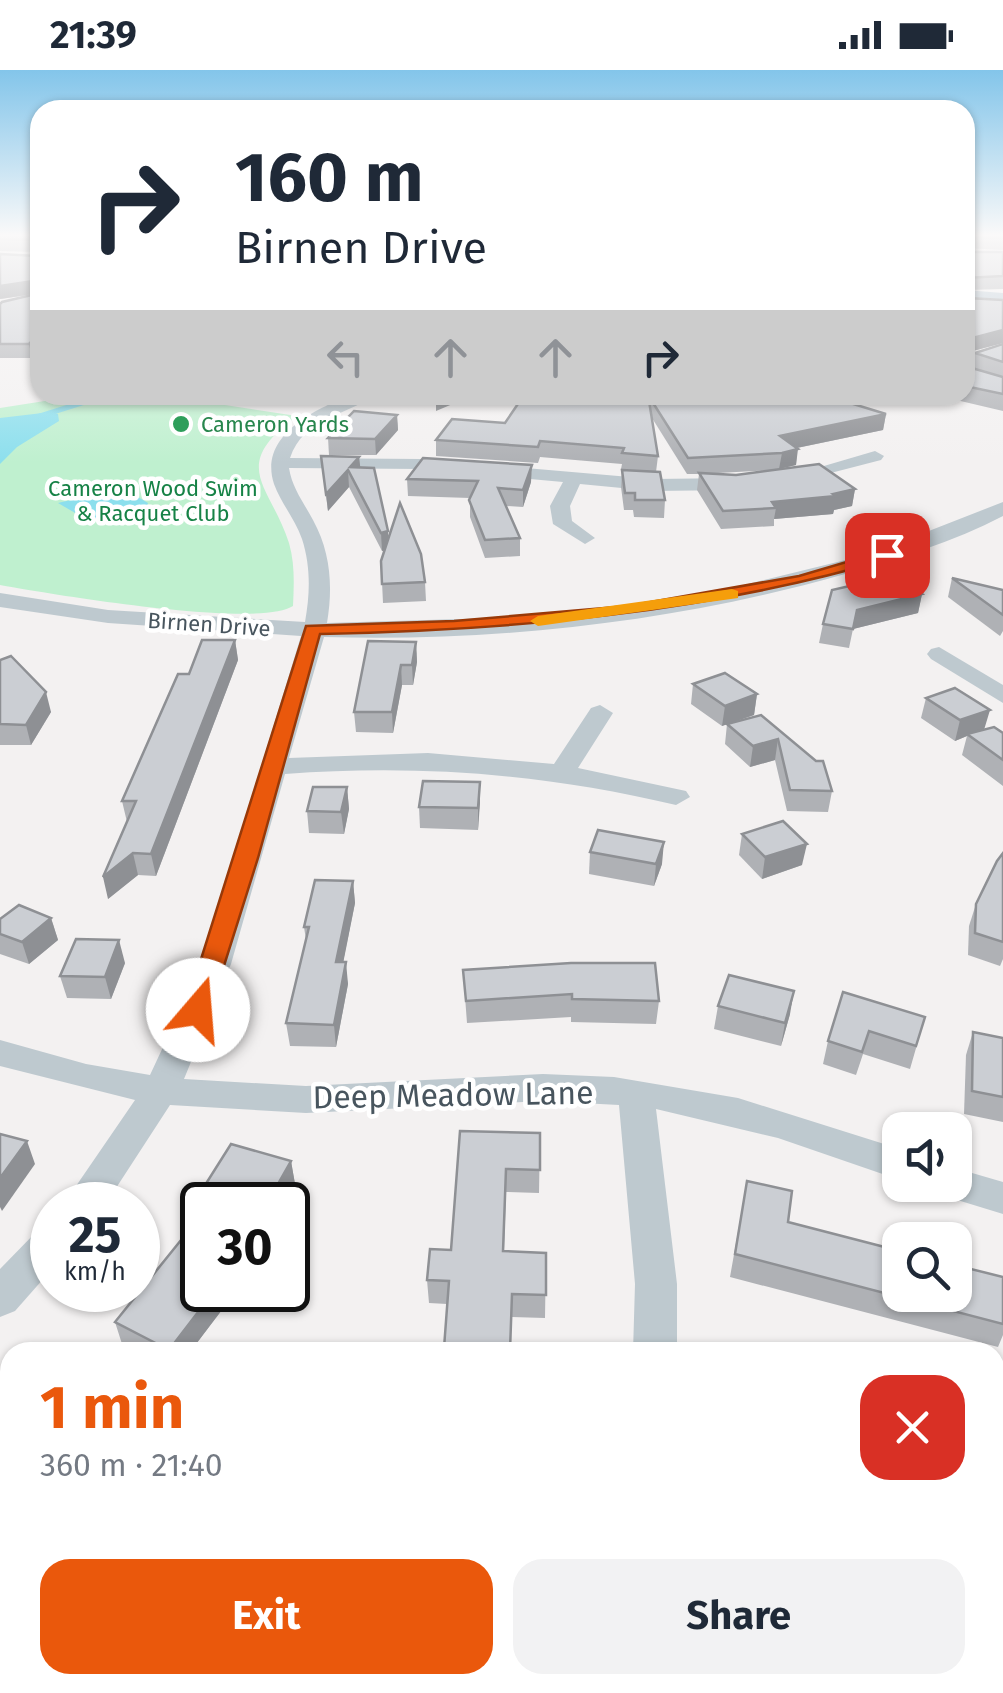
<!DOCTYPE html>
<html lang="en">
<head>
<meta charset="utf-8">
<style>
	body { margin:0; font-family:"Fira Sans",sans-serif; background:#f2f2f3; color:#1f2937; height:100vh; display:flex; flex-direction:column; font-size:38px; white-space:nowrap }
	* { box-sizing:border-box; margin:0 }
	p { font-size:32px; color:#747a83 }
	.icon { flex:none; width:55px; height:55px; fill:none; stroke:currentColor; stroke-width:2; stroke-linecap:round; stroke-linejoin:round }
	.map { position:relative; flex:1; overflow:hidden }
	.side { position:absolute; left:0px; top:1272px; width:1005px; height:352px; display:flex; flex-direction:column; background:#fff; border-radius:30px 30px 0 0; box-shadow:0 2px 8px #0004 }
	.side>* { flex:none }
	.guide { position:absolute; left:30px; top:30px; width:945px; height:305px; border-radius:30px; box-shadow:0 2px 8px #0004; background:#fff; color:#1f2937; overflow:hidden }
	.controls { position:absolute; left:882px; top:1042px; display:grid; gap:20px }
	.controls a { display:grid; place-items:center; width:90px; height:90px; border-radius:20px; background:#fff; box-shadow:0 2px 8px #0004; font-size:50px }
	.speed { position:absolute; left:30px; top:1112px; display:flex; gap:20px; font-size:50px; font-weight:700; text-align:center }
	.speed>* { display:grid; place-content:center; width:130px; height:130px; border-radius:50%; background:#fff; box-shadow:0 2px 8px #0004; line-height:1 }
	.speed small { font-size:25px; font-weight:400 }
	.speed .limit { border:5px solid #111; border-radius:15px; background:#fff; color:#111 }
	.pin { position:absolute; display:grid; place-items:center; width:85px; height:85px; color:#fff; margin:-42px; border-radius:20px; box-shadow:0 5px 15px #0006 }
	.me { position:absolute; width:110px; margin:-55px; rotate:18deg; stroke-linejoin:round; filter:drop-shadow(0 0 8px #0008) }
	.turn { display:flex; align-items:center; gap:35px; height:210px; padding:0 40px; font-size:45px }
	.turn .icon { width:130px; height:130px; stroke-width:2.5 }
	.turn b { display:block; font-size:70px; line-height:85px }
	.lanes { display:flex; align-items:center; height:95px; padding:0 40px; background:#0003; justify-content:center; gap:50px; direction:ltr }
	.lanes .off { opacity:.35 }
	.round { display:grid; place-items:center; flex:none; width:105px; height:105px; border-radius:30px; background:#f2f2f3 }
	.head { display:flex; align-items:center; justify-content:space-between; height:170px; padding:0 40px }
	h1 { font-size:60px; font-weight:700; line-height:75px; color:#ea580c }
	.button { display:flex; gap:20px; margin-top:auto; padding:20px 40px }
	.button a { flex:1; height:115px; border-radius:30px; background:#ea580c; color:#fff; font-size:40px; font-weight:700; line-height:115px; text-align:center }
	.button a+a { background:#f2f2f3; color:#1f2937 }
	.status { display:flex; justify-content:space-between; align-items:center; height:70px; padding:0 50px; background:#fff; direction:ltr }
	.status svg { height:28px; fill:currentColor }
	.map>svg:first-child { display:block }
	.green { fill:#bff0cf }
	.water { fill:#8cdfed }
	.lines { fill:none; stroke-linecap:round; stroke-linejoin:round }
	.stream { stroke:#8cdfed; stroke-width:5 }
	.minor { fill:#bec9cf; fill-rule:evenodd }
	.major { fill:#b0c2cf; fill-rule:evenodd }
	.wall { fill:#afb1b5; fill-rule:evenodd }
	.shaded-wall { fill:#8e9094 }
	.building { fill:#cbced3; stroke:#8e9094; stroke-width:2.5 }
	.route { fill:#ea580c; stroke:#983908; stroke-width:2.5 }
	.slow { fill:#f59e0b }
	.leisure-dot { fill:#2e9e5b; stroke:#fff; stroke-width:4 }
	.labels { text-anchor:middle; stroke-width:9; stroke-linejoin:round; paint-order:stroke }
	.far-leisure-label { font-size:22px; fill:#27864d; stroke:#fff; text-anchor:start }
	.far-park-label { font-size:22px; fill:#168246; stroke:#fff }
	.far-street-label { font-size:22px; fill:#48555e; stroke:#fff }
	.near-street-label { font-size:32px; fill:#48555e; stroke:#fff }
</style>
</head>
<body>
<div class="status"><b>21:39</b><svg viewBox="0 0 49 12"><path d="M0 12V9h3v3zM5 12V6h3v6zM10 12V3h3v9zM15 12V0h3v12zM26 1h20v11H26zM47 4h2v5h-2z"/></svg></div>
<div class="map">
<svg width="1003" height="1623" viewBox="0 0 1003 1623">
	<rect width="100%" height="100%" fill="#f3f1f1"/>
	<!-- green -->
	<path class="green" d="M83,325H160L297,346C228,397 270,414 289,473C295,494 294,515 293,536C258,559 50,524 0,515V338Z"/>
	<!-- water -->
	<g class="water">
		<polygon points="51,342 58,344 59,351 17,377 0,394 0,348"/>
		<path d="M131,423L148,433L146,441L130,446L122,441L89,451L58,433C86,425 100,434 131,423Z"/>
	</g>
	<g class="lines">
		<!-- stream -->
		<polyline class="stream" points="40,346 107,325"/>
		<!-- minor -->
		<g class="minor">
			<polygon points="1003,275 1003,284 965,295 965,286"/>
			<path d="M351,325H374C345,347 304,347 290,388L421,389L653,409L737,408L746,414L737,420L653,421L580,414L570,436L572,451L595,468L585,474L553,454L550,436L563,412L421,399L289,398C292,418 304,433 313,450C331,483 333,517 327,553L528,547L707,524L870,484L1003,432V446C954,472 899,488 845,504C677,552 499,572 324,567L289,688L428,683L554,694L591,638L600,635L613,643L578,698L686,721L690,727L676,735C545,704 419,694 285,704L231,894L184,1009L306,1016L543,1004L614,1007L738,1028L900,1079V1110L778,1068L656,1039L677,1214V1282H633L635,1214L619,1035L543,1031L306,1043L170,1035L105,1135H63L135,1030L0,996V970L86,994L150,1005L185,930L212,857L301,566L108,553L0,537V523L108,540L305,552C310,524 311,497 302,469C295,449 281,433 274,414C258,365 316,339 351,325Z"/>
			<polygon points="875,381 884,386 881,390 792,413 783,408"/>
			<polygon points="939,577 1003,615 1003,633 931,589 927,584 931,579"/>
			<polygon points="955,1098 1003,1112 1003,1144 941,1125 936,1115 955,1115"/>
			<polygon points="52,1155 52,1199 15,1241 0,1247 0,1199 38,1160"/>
			<polygon points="509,1615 612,1615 616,1623 505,1623"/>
		</g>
		<!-- major -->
		<polygon class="major" points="965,220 1003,223 1003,233 965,230"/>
	</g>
	<!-- wall -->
	<g class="wall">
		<polygon points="0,166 40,166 40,280 32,288 0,288 0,234 37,224 0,229 38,182 0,181"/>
		<polygon points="965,166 1003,166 1003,180 965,178"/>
		<polygon points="965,179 967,182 1003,182 1003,219 965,220 968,228 1003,273 965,283 965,296 994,305 971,297 975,283 1003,274 1003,341 935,325 965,325"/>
		<path d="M508,325H837L840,330L886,344L883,360L797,378L796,395L783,398L855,419L852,436L834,440L833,444L774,449V456L721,459L697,420L699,404H687L652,348L658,386L656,402L665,430L664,448L634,447L633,440H624L621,417L622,400L649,402L621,399L622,394L540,387L538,393L436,386V370L505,353L522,328ZM775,400L736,405L700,404Z"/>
		<polygon points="397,345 398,360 376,385 329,385 328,368"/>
		<polygon points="321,386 359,387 360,398 388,461 388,468 425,512 426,531 383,533 381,491 384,480 382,481 349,417 328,441"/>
		<polygon points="407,409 531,412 523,437 506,436 520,468 520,486 485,488 470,447 470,428 408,426"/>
		<polygon points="952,508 1003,520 1003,561 1000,566 948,527"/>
		<polygon points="922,524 918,543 853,559 849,578 819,573 823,554"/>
		<polygon points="235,570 238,590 156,806 138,805 108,829 127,752 122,731 189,604"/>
		<polygon points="416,572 417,592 413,615 402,615 393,663 356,662 354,642"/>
		<polygon points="0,590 51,642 31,675 0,675"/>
		<polygon points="693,614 757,624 754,645 734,652 761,645 832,721 828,742 787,741 775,690 750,697 725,674 727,654 722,656 691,634"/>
		<polygon points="926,628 984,659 1003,663 1003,716 962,685 967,666 955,671 921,648"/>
		<polygon points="480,712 478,760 420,758 419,737"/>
		<polygon points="347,717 349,739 344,764 309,763 307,741"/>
		<polygon points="742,764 802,795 762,809 739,785"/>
		<polygon points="590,782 662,794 654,816 589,804"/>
		<polygon points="1003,783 1003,889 1000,896 968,885 969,856 976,834"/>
		<polygon points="353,811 355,833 343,892 348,914 336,977 290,976 286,953 306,870 304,857"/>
		<polygon points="51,848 58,870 29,894 0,884 0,849"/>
		<polygon points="125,893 111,929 67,928 60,906"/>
		<polygon points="463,900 659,931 656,954 571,952 571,947 467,953"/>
		<polygon points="718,936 790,944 781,976 714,959"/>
		<polygon points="925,947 910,999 863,984 856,1005 823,994 828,971"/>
		<polygon points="973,962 1003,968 1003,1052 964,1044 966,985"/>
		<polygon points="460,1061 540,1063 539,1123 506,1122 504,1181 546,1183 545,1248 512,1247 510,1282 444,1282 447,1234 429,1233 427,1210 451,1180"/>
		<polygon points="291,1091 295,1114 283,1135 202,1135 202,1220 237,1220 190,1282 138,1282 122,1274 115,1252 199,1148 195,1131"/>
		<polygon points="747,1111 788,1152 1003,1207 1003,1265 998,1277 730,1207"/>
		<polygon points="10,1344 10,1397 0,1391 0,1355"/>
		<polygon points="995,1521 1003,1525 1003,1620 991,1615 995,1615"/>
		<polygon points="265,1615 341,1615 334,1623 272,1623"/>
	</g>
	<!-- shaded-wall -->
	<g class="shaded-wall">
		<polygon points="40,210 40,223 0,229 0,216"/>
		<polygon points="1003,260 1003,273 965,283 965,270"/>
		<polygon points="40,263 40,280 32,288 29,274"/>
		<polygon points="436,325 474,325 436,341"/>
		<polygon points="886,344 883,360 777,382 780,366"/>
		<polygon points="397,345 398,360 376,385 375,369"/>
		<polygon points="798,379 796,395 779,399 782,383"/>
		<polygon points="359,387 361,403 350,397"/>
		<polygon points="532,395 531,412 523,437 523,420"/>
		<polygon points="348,400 349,417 328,441 326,424"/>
		<polygon points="855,419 852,436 834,440 833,444 774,449 776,438 772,432"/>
		<polygon points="388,461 389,479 382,481 381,463"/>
		<polygon points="922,524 918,543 853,559 849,578 857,540"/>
		<polygon points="235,570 238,590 156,806 151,784"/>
		<polygon points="416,572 417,592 413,615 412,595"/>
		<polygon points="401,595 402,615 393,663 392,642"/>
		<polygon points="46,622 51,642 31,675 26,655"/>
		<polygon points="757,624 754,645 722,656 725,636"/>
		<polygon points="990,640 984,660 967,664 967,666 955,671 960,650"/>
		<polygon points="778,669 775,690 750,697 753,676"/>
		<polygon points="480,712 480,733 478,760 478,738"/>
		<polygon points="347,717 349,739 344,764 341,742"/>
		<polygon points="664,772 662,794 654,816 656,794"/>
		<polygon points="807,774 802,795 762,809 765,787"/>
		<polygon points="133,783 138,805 108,829 103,807"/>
		<polygon points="353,811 355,833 339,914 336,892"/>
		<polygon points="51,848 58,870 29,894 22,872"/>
		<polygon points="119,870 125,893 111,929 105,907"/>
		<polygon points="346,892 348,914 336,977 334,955"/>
		<polygon points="794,921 790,944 781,976 785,953"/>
		<polygon points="27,1071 35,1094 2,1141 0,1137 0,1108"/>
		<polygon points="291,1091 295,1114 283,1135 266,1135"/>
		<polygon points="215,1220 237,1220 190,1282 170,1282 169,1280"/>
		<polygon points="10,1508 10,1542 0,1554 0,1520"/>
		<polygon points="319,1615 341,1615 334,1623 312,1623"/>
	</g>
	<!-- building -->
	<g class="building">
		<polygon points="0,166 40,166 40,173 38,170 0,169"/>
		<polygon points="965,166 1003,166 1003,168 968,166 965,174"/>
		<polygon points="40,178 40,220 40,210 0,216 0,184 37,186"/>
		<polygon points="965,179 967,182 1003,182 1003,206 965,208"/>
		<polygon points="965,220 968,228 1003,230 1003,260 965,270 965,296 1003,307 1003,324 965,316"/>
		<polygon points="40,223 40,263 29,274 0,274 0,234 2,232"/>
		<polygon points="1003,274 1003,292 975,283"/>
		<polygon points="524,325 837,325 840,330 886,344 780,366 798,379 782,383 688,388 648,325 658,386 622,383 624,378 540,371 538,377 436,370 452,349 505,353"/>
		<polygon points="354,341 397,345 375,369 328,368"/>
		<polygon points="321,386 359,387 350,397 374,398 388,461 381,463 348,400 326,424"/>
		<polygon points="423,388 532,395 523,420 498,418 520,468 485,470 469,430 478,411 407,409"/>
		<polygon points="819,394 855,419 833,424 836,426 772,432 776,438 723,441 699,403 736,405"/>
		<polygon points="622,400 660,402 665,430 635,430 635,423 625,423"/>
		<polygon points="400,433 421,484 425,512 382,514 381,491"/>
		<polygon points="893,506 922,524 857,540 853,559 823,554 832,520"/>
		<polygon points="952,508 1003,520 1003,545"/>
		<polygon points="202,570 235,570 151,784 133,783 103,807 136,731 122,731 178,604 189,604"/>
		<polygon points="368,571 416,572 412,595 401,595 392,642 354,642"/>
		<polygon points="11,586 46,622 26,655 0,654 0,590"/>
		<polygon points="725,603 757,624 725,636 693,614"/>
		<polygon points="955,618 990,640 960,650 926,628"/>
		<polygon points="761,645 816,691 823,691 832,721 790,720 778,669 753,676 727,654"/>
		<polygon points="994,657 1003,663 1003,690 967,664"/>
		<polygon points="423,711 480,712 478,738 419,737"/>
		<polygon points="313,717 347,717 341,742 307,741"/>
		<polygon points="783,751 807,774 765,787 742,764"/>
		<polygon points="598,760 664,772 656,794 590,782"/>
		<polygon points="1003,783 1003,872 975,863 976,834 997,791"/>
		<polygon points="315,810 353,811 336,892 346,892 334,955 286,953 309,857 304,857"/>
		<polygon points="19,835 51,848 22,872 0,864 0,849"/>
		<polygon points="76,869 119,870 105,907 60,906"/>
		<polygon points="571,893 655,893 659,931 572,929 572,924 466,931 463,900"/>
		<polygon points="729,905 794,921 785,953 718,936"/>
		<polygon points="843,922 925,947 916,976 869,961 862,982 828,971"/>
		<polygon points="973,962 1003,968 1003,1027 972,1021"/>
		<polygon points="460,1061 540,1063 540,1100 506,1099 503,1181 546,1183 546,1225 512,1224 510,1281 444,1278 449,1211 427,1210 430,1179 451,1180"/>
		<polygon points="0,1064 27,1071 0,1108"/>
		<polygon points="231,1074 291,1091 266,1135 208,1135 195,1131"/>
		<polygon points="747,1111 792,1121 788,1152 900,1181 900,1225 955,1225 955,1195 1003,1207 1003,1254 735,1184"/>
		<polygon points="202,1144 202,1220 215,1220 169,1280 115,1252"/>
		<polygon points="10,1344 10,1382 0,1376 0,1355"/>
		<polygon points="0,1454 10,1461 10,1508 0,1520"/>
		<polygon points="995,1521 1003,1525 1003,1596 995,1592"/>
		<polygon points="276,1615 319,1615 312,1623 283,1623"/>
	</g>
	<!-- sky -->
	<linearGradient id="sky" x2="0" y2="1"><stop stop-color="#83c5ea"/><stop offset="0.42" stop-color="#faf9f9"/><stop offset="1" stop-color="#faf9f9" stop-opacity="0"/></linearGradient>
	<rect width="1003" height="393" fill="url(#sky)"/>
	<!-- route -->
	<path class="route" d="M887,480L895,485L892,488C705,543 514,560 320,564L258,788L210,940L207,947H188L185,940L306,556L454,551L628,536L799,506Z"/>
	<!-- slow -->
	<polygon class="slow" points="732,519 738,521 738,528 538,556 530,551 538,546"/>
	<!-- markers -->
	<circle class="leisure-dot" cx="181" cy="354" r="10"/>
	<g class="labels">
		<!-- far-leisure labels -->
		<g class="far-leisure-label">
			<text x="201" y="362">Cameron Yards</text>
		</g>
		<!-- far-park labels -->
		<g class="far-park-label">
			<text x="153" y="426">Cameron Wood Swim<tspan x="153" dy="25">&amp; Racquet Club</tspan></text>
		</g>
		<!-- far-street labels -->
		<g class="far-street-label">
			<text transform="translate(209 554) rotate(4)" y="8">Birnen Drive</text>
		</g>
		<!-- near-street labels -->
		<g class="near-street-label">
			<text transform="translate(453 1025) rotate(-1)" y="11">Deep Meadow Lane</text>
		</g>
	</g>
</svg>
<div class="controls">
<a><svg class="icon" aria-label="sound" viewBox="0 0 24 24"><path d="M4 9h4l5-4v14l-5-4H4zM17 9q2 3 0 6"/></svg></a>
<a><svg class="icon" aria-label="search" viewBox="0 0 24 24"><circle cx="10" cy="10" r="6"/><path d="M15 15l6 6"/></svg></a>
</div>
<div class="speed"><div>25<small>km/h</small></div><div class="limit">30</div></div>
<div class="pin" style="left:887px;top:485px;background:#d93025"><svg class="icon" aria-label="arrive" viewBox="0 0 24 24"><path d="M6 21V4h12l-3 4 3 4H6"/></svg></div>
<svg class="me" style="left:198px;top:940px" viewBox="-20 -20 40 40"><circle r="19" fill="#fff"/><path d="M0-13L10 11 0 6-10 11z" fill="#ea580c"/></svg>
<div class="guide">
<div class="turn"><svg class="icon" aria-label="right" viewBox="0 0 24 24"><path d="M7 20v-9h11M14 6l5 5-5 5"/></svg><div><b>160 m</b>Birnen Drive</div></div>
<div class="lanes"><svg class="icon off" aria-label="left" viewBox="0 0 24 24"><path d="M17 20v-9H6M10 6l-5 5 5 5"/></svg><svg class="icon off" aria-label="ahead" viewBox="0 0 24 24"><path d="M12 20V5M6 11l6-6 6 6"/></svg><svg class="icon off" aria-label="ahead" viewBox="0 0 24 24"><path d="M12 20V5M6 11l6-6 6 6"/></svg><svg class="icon" aria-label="right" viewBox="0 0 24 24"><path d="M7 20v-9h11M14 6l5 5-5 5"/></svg></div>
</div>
<section class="side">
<div class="head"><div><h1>1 min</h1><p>360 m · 21:40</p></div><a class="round" style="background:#d93025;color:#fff"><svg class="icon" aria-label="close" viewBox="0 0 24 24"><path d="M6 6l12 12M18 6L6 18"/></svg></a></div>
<div class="button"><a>Exit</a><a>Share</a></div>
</section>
</div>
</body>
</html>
